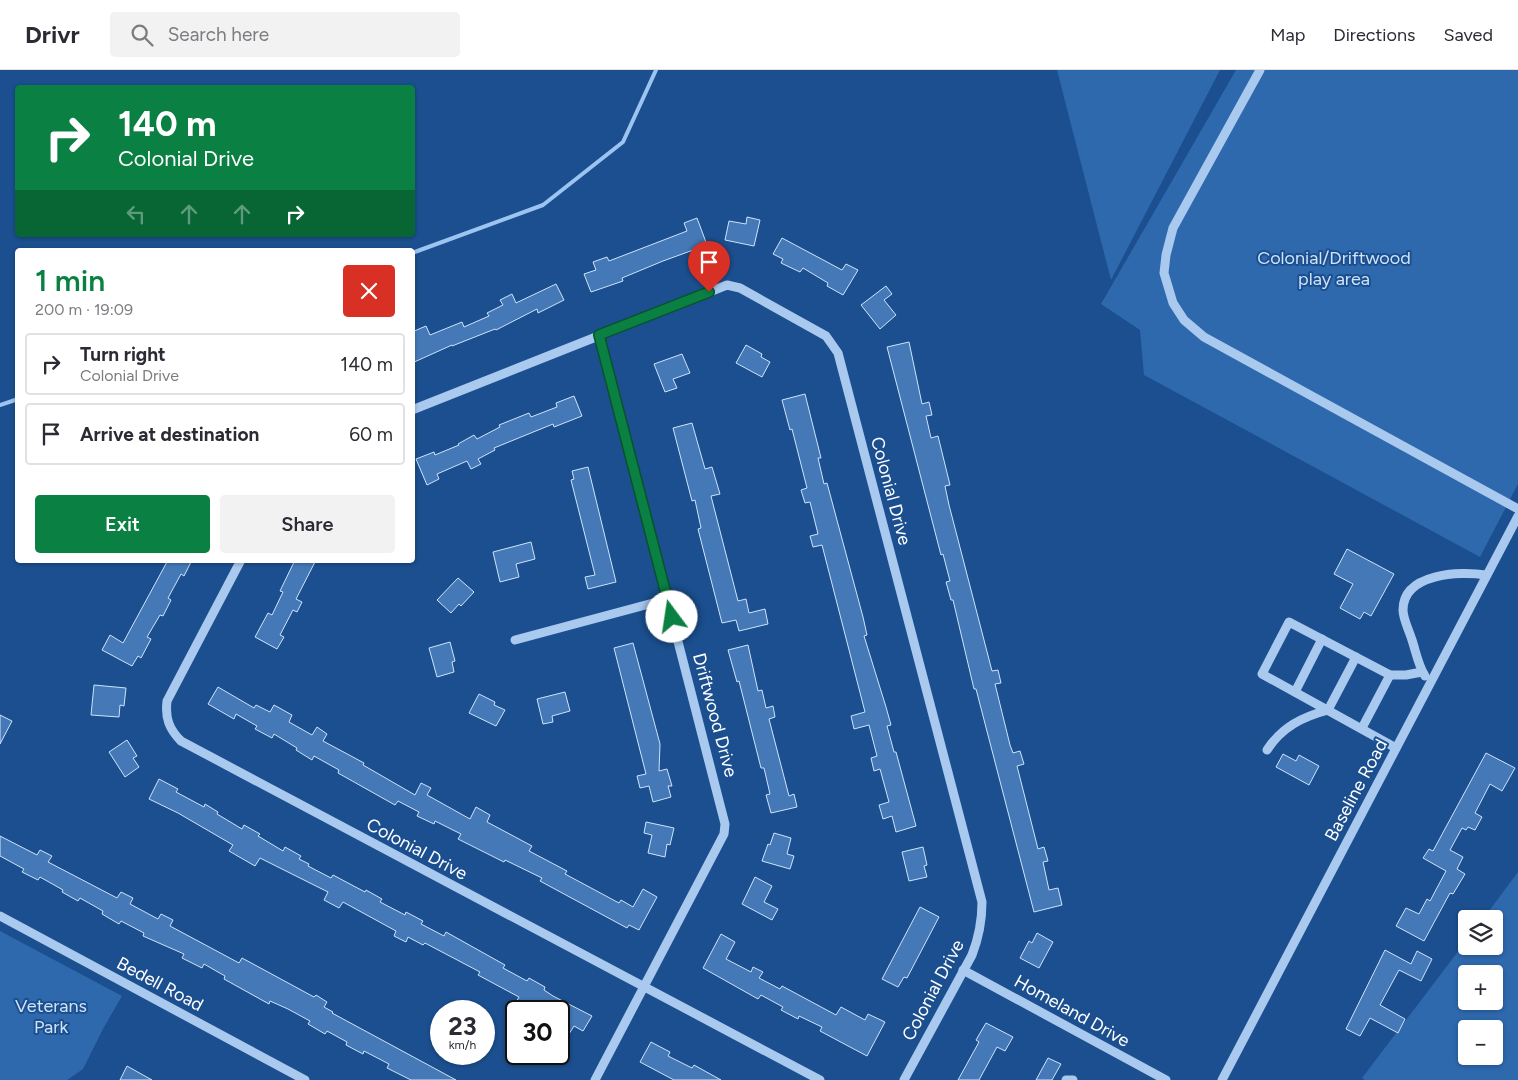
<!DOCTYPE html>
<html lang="en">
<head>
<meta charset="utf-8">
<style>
	body { margin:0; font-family:Figtree,sans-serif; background:#f2f2f3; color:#2b2b33; height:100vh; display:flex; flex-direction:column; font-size:19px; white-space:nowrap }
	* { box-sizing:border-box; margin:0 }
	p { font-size:16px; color:#7c7c81 }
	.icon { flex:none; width:28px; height:28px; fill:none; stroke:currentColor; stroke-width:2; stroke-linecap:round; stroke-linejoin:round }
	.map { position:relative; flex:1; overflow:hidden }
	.sheet { position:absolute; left:15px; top:178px; width:400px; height:315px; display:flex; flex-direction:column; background:#fff; border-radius:5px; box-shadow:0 1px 4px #0004 }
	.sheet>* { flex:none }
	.top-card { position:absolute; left:15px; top:15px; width:400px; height:152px; border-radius:5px; box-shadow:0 1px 4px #0004; background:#0b8043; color:#fff; overflow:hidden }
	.buttons { position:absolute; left:1458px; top:840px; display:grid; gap:10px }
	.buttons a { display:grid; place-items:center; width:45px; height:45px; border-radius:5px; background:#fff; box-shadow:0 1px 4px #0004; font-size:25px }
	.speed { position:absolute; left:430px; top:930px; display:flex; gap:10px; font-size:25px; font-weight:700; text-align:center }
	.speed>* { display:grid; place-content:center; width:65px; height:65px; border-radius:50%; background:#fff; box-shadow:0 1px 4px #0004; line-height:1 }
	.speed small { font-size:12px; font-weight:400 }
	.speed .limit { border:2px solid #111; border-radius:8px; background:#fff; color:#111 }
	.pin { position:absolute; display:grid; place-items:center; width:42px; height:42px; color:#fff; margin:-51px -21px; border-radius:50% 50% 50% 0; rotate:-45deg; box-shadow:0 0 5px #0007 }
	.pin .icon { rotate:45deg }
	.me { position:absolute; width:55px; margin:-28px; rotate:346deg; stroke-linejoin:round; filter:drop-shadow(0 0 4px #0008) }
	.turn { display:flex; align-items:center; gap:18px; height:105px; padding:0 20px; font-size:22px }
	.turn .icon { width:65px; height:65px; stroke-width:2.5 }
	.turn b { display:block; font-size:35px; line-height:42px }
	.lanes { display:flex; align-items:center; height:48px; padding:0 20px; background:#0003; justify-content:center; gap:25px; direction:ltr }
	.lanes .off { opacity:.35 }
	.round { display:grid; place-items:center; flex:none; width:52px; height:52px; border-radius:5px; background:#f2f2f3 }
	.summary { display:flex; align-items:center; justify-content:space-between; height:85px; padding:0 20px }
	h1 { font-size:30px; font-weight:600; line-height:38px; color:#0b8043 }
	.primary-button { display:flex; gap:10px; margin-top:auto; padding:10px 20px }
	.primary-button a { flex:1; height:58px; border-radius:5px; background:#0b8043; color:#fff; font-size:20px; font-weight:600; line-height:58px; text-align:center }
	.primary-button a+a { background:#f2f2f3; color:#2b2b33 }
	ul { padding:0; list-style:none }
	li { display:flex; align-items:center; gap:15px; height:62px; margin:0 10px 8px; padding:0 10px; border:2px solid #e1e1e2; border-radius:5px }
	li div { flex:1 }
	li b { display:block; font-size:19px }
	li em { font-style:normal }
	header { display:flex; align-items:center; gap:30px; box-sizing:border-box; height:70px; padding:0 25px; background:#fff; border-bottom:1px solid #e1e1e2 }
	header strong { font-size:24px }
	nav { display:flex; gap:28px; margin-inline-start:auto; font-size:18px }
	.search { width:350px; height:45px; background:#f2f2f3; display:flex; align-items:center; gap:12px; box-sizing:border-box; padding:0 18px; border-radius:5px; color:#7c7c81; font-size:19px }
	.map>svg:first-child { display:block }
	.green { fill:#2e69ad; fill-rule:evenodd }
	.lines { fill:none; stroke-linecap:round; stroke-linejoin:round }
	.stream { stroke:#9cc4f0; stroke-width:4 }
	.building { fill:#4478b7; stroke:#cfe3fa }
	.minor { stroke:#a9c9ee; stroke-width:9 }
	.route-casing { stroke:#07532c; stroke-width:12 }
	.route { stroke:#0b8043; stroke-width:9 }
	.labels { text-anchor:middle; stroke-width:4; stroke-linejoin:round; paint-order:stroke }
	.park-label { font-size:18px; fill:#cfe3fa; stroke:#1b4f8f }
	.street-label { font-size:18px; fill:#fff; stroke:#1b4f8f }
</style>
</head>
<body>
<header>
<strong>Drivr</strong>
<div class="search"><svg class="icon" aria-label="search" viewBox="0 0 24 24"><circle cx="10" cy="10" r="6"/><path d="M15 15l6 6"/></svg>Search here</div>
<nav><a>Map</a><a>Directions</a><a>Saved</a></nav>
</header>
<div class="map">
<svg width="1518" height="1010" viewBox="0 0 1518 1010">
	<rect width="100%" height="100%" fill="#1b4f8f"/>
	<!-- green -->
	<g class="green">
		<polygon points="1057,0 1220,0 1111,210"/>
		<polygon points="1236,0 1518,0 1518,414 1480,487 1144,305 1140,260 1101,234"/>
		<path d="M1518,802V1010H1365L1362,1008L1466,871V876H1494V849H1483ZM1466,904H1494V931H1466ZM1466,959H1494V986H1466Z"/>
		<polygon points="0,861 122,926 103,959 83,999 67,1010 0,1010"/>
	</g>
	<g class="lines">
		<!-- stream -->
		<g class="stream">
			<polyline points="412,183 543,135 623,72 656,0"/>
			<polyline points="0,335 18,329"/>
		</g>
	</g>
	<!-- building -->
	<g class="building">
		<polygon points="747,147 760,150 754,176 725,170 729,151 746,154"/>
		<polygon points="697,148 707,175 663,191 622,208 623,211 591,222 584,204 596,200 593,192 607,187 609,191 687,161 684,153"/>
		<polygon points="782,168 842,200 846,194 858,200 843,225 827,216 828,213 803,198 800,202 781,193 783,189 773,184"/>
		<polygon points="556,214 564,230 538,243 537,239 496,260 495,259 452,276 452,275 412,293 412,262 426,256 430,265 462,252 464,257 489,246 487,243 503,235 500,230 512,224 516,233"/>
		<polygon points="886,216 892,224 884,230 896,245 880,259 861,235"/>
		<polygon points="909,272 922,334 929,332 932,345 926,346 931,368 938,366 950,415 945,416 949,435 992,601 998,600 1001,613 995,614 1010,675 1013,683 1020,681 1024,694 1017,696 1038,779 1044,777 1048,791 1043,792 1049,820 1058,818 1062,835 1034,842 976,619 974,619 953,530 951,530 946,512 950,511 943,484 941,485 887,277"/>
		<polygon points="746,275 762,284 761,287 770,292 762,307 736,293"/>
		<polygon points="682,284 690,303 673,309 677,318 665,322 654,294"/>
		<polygon points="805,324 821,388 818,388 824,414 827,413 863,547 867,565 864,566 886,637 891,655 887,656 894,682 896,682 916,756 896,762 892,746 883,749 879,735 889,732 880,699 874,701 871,688 877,686 869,655 854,659 851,646 865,642 822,475 813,477 810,466 818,464 810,432 805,433 801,420 807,418 792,359 790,360 782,330"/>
		<polygon points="574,326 582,346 554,357 553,354 494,378 495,380 478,389 481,394 471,399 467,391 437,404 439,409 427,415 416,389 434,382 435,385 459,375 458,374 474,365 477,369 500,357 499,355 529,343 531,347 557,337 556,333"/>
		<polygon points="692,353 705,399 712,397 720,424 711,426 738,531 746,529 749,543 765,539 768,554 739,561 736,550 722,553 698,459 701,458 695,430 692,431 673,358"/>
		<polygon points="588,397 616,512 588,519 585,507 595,505 571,410 574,409 572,401"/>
		<polygon points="531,472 535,489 516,494 519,507 500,512 493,482"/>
		<polygon points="1347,479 1394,504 1371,546 1364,542 1360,549 1340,538 1353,514 1334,504"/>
		<polygon points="168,490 192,490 184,506 181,504 168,528 171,530 163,546 160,545 147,567 151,569 141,588 138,586 132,596 102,580 110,565 123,573"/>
		<polygon points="295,490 316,490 296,529 302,532 297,542 293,540 280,565 284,567 277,579 255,567 268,543 272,545 283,522 280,521"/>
		<polygon points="458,508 474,522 461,536 459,534 451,543 437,530"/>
		<polygon points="450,572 455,591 452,592 454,602 437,607 429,578"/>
		<polygon points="633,573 660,674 659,701 667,699 672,716 668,716 671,727 653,732 649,716 640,718 637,706 646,704 614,578"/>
		<polygon points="748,575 758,621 762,620 766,638 773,636 775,647 769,649 789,726 794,724 797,737 771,743 766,725 770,724 764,698 761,698 739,611 737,612 728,580"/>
		<polygon points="94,615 126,618 124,636 120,635 119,647 91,645"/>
		<polygon points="218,617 254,638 256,635 270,642 274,635 292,645 289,652 312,665 317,657 327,664 323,671 364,693 363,695 415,725 421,713 431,718 427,725 470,749 476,737 490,745 487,752 532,776 529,781 567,801 565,804 619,833 621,830 633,837 643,819 657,827 639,860 629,855 627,858 540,811 542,808 505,790 504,792 458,769 461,764 435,751 434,754 417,746 419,742 398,731 395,735 338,703 339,700 314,686 312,690 296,680 297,678 274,664 272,668 255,659 257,656 236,644 234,649 208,634"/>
		<polygon points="565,622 570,641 552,646 553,652 543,654 537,629"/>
		<polygon points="479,624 495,632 494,635 505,640 496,656 469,643"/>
		<polygon points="0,645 12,651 0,674"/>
		<polygon points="127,670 137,686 133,688 139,697 125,707 109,682"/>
		<polygon points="1486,683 1515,698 1502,721 1490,714 1475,743 1482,747 1475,760 1468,757 1466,760 1462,758 1450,780 1463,787 1457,799 1465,804 1453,824 1450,823 1424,871 1396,856 1406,838 1419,844 1427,829 1430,831 1446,801 1423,788 1429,779 1433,781"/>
		<polygon points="1283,684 1296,691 1299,685 1319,696 1309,715 1276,697"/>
		<polygon points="159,709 178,719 176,722 204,737 205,734 218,742 217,744 242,759 244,755 260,764 258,766 283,781 285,777 301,786 299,789 309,794 308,796 331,808 333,805 365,822 366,820 382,829 380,832 405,845 406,842 423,851 421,854 444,866 446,862 505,895 503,898 527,911 529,908 545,917 544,920 553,926 592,946 583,961 574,956 569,964 559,959 559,941 546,941 530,933 526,940 515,934 519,927 478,905 480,902 425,873 423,875 408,867 406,872 394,866 396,861 343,832 339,838 324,830 328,822 260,788 255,796 229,781 233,775 178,743 149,729"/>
		<polygon points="646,752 674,758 670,775 667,774 665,787 648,783 652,765 644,763"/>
		<polygon points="774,763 791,768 787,784 794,786 790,799 762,791 768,774 770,775"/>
		<polygon points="0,766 37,785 40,780 52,786 48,792 117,828 121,822 133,828 130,834 158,849 161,844 173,850 170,856 239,893 242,888 314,927 316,925 327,932 324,937 333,942 332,943 456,1010 411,1010 387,998 389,994 364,981 363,984 346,975 347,972 327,961 325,964 308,954 310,951 288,939 270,931 269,934 224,909 225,906 204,894 202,898 182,888 184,884 143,866 144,863 121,851 119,854 102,844 103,841 80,828 78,831 62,822 63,820 40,807 38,810 22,802 24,799 0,786"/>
		<polygon points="923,777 927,795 924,796 927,807 909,811 902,782"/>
		<polygon points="755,807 772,816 764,832 778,839 772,850 742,834"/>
		<polygon points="920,837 939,847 907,908 904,907 898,917 882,909"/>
		<polygon points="1037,863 1053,872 1039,898 1020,888 1029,871 1032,873"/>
		<polygon points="721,864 735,872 726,889 751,902 753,897 763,902 759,908 780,919 782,916 836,945 841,937 865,950 868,944 885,952 867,986 820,961 822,957 799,946 798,949 781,940 783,937 761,925 758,929 703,898"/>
		<polygon points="1385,880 1411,894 1417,881 1432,889 1421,911 1399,900 1380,935 1405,949 1398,963 1370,948 1360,966 1346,959"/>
		<polygon points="986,953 1013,967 1005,981 997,977 979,1010 958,1010 979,972 976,970"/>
		<polygon points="651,972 670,982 668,986 692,998 694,995 721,1010 674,1010 640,992"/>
		<polygon points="1048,988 1061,994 1052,1010 1036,1010"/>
		<polygon points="127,996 152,1010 120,1010"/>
	</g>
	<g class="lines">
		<!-- minor -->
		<g class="minor">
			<polyline points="1260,0 1173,158 1166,185 1164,203 1173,233 1184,250 1204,267 1518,439"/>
			<path d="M412,340L727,215L740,218L826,266L838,283L982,832C982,851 979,867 972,885L904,1010"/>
			<path d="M241,490L167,631C165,648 169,659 181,671L820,1010"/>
			<polyline points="515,570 668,529"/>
			<path d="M1425,606C1418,595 1416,582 1412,570C1409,560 1403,549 1403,540C1403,503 1460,501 1486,505"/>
			<polyline points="1295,622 1322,569"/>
			<polyline points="1362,658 1390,605"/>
			<polyline points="1396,678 1262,604 1289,552 1390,605 1406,605 1422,602"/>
			<path d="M1267,680C1282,657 1302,647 1328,640L1356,587"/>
			<polyline points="0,846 305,1010"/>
			<polyline points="963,900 1166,1010"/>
			<polyline points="595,1010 724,764 725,754 599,265"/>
			<polyline points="1066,1010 1073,1010"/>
			<polyline points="1222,1010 1518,446"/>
		</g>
	</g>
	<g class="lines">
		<defs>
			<polyline id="route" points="672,547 599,265 709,222"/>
		</defs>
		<!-- route casing -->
		<use href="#route" class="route-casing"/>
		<!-- route -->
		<use href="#route" class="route"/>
	</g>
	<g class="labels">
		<!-- park labels -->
		<g class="park-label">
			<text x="1334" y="194">Colonial/Driftwood<tspan x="1334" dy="21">play area</tspan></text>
			<text x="51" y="942">Veterans<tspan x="51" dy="21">Park</tspan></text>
		</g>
		<!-- street labels -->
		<g class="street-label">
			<text transform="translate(891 421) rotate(75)" y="6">Colonial Drive</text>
			<text transform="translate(715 645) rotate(75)" y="6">Driftwood Drive</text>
			<text transform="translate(1356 720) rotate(-62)" y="6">Baseline Road</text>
			<text transform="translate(417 779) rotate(28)" y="6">Colonial Drive</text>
			<text transform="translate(160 914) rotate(28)" y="6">Bedell Road</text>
			<text transform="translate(933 920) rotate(-62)" y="6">Colonial Drive</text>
			<text transform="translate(1072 941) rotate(29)" y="6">Homeland Drive</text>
		</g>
	</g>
</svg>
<div class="buttons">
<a><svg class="icon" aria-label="layers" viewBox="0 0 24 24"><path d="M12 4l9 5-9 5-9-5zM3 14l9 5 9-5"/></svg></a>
<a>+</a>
<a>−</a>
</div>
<div class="speed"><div>23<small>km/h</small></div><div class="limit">30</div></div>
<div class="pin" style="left:709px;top:222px;background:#d93025"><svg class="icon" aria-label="arrive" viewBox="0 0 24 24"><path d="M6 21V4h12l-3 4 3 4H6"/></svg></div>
<svg class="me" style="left:672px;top:547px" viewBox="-20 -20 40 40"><circle r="19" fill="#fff"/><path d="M0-13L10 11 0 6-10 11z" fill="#0b8043"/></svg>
<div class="top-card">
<div class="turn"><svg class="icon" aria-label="right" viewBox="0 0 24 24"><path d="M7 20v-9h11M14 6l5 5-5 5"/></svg><div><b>140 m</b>Colonial Drive</div></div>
<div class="lanes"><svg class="icon off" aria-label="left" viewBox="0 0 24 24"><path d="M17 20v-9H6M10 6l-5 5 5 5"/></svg><svg class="icon off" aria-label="ahead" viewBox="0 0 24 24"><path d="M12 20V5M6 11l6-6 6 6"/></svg><svg class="icon off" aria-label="ahead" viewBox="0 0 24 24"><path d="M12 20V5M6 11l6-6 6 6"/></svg><svg class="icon" aria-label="right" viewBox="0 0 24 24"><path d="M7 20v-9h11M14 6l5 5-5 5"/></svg></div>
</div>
<section class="sheet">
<div class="summary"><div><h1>1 min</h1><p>200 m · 19:09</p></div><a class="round" style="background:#d93025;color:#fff"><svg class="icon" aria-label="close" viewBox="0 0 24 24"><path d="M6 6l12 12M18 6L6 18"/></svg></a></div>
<ul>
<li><svg class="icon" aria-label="right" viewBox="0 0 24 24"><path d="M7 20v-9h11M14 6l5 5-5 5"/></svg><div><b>Turn right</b><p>Colonial Drive</p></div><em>140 m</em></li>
<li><svg class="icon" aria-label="arrive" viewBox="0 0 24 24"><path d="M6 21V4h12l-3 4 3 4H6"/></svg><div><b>Arrive at destination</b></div><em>60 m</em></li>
</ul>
<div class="primary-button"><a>Exit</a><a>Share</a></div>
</section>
</div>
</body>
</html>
